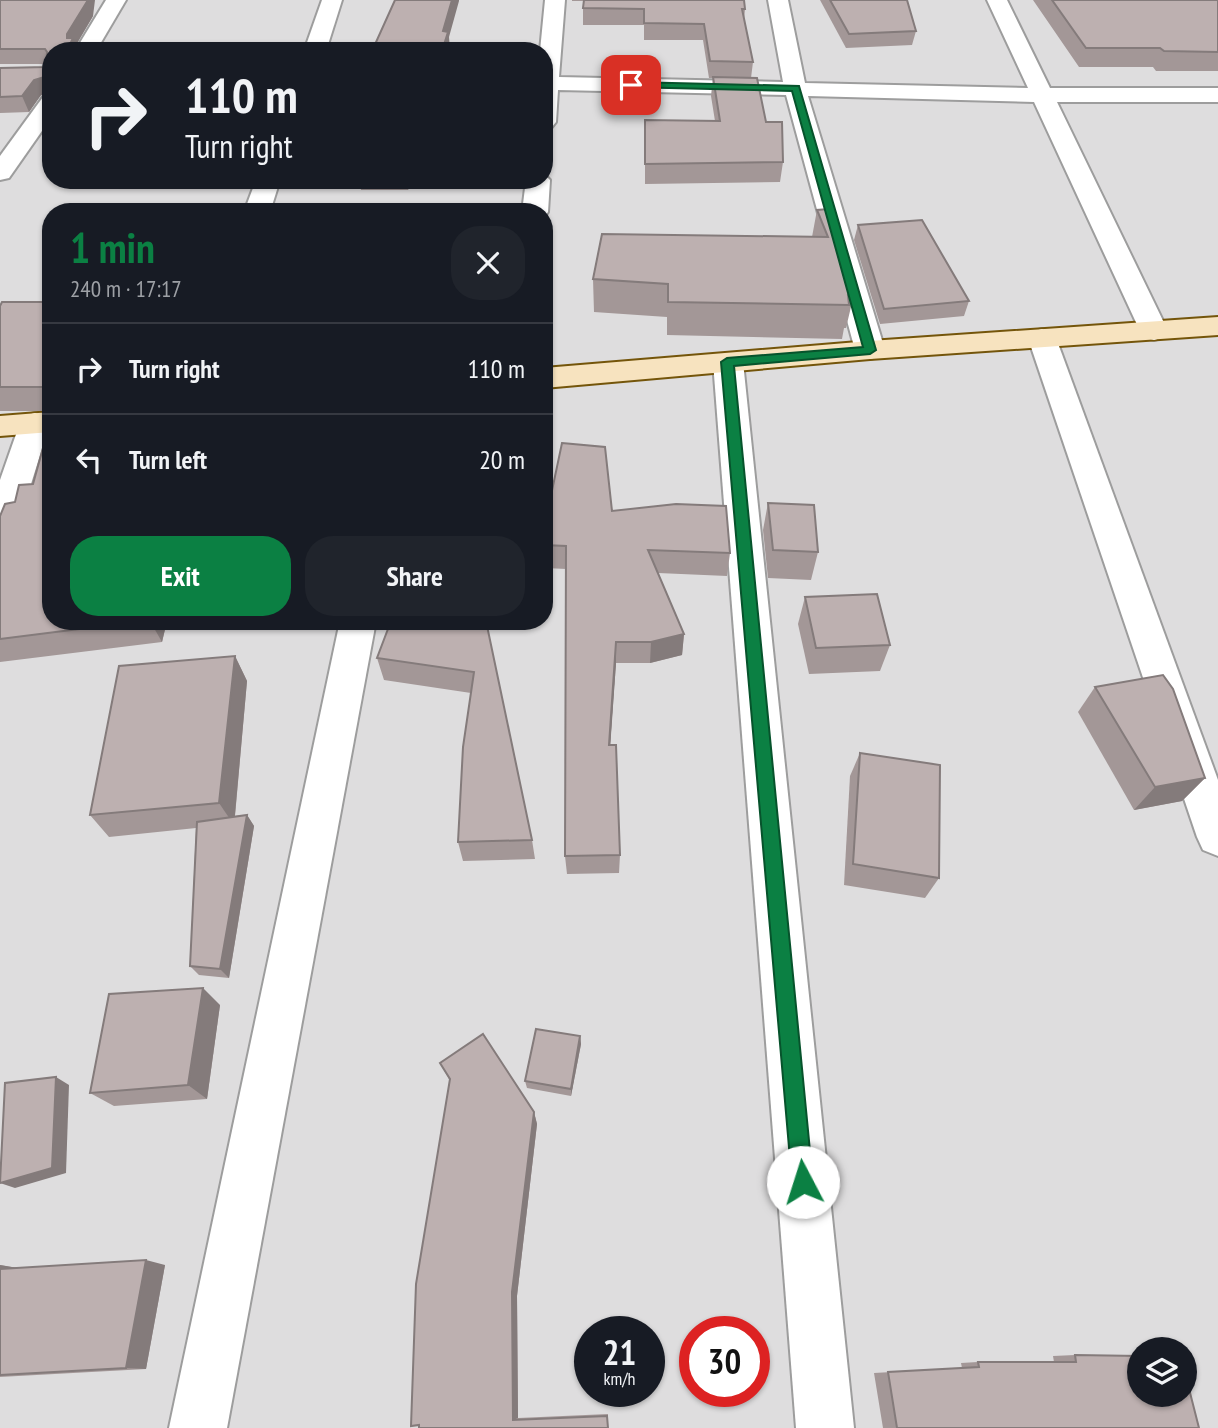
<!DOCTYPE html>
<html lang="en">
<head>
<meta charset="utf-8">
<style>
	body { margin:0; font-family:"PT Sans Narrow",sans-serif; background:#20242c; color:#f1f3f6; height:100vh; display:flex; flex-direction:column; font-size:26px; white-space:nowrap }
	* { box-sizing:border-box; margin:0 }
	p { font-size:23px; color:#9ea1a6 }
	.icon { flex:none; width:38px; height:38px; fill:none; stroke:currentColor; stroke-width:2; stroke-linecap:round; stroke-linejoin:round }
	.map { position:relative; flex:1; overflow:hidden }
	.panel { position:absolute; left:42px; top:203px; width:511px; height:427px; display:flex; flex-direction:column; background:#171b24; border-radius:28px; box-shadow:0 2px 5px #0004 }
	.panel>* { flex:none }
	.banner { position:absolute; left:42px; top:42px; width:511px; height:147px; border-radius:28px; box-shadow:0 2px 5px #0004; background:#171b24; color:#f1f3f6; overflow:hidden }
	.tools { position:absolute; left:1127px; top:1337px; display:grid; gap:14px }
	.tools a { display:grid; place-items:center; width:70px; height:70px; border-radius:50%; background:#171b24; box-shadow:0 2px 5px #0004; font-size:35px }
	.speed { position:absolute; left:574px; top:1316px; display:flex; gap:14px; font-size:35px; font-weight:700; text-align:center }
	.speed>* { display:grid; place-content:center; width:91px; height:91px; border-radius:50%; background:#171b24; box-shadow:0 2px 5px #0004; line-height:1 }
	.speed small { font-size:18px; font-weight:400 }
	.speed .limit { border:10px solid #d22; background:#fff; color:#111 }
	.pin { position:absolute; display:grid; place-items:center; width:60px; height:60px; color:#fff; margin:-30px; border-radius:14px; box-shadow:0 4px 10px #0006 }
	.me { position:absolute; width:77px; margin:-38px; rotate:355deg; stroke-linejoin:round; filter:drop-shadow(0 0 5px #0008) }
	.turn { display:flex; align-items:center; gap:24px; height:147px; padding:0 28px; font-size:32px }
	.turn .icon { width:91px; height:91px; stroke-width:2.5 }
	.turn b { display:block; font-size:49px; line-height:60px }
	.round { display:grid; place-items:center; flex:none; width:74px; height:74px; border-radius:28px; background:#20242c }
	.overview { display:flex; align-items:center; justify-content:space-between; height:119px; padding:0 28px }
	h1 { font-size:42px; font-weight:700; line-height:52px; color:#0b8043 }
	.action { display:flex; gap:14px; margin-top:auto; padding:14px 28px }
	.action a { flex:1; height:80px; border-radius:28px; background:#0b8043; color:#fff; font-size:28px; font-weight:700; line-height:80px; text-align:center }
	.action a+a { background:#20242c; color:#f1f3f6 }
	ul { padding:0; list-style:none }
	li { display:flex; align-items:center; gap:21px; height:91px; padding:0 28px; border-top:2px solid #363941 }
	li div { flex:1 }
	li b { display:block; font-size:26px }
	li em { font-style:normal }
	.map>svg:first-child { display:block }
	.residential { fill:#deddde; fill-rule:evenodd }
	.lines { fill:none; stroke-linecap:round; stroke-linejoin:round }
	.street-casing { stroke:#9d9d9d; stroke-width:4 }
	.secondary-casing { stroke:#74550a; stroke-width:4 }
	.street { fill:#fff; fill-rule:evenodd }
	.secondary { fill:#f7e3bf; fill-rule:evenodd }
	.wall { fill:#a39797 }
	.shaded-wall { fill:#847b7b }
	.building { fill:#bdb0b0; stroke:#847b7b; stroke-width:2 }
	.route { fill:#0b8043; stroke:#07532c; stroke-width:2 }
</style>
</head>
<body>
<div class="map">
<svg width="1218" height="1428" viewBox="0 0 1218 1428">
	<rect width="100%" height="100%" fill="#f0eae7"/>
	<!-- residential -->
	<path class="residential" d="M0,0H1218V1428H0ZM51,51H544V180H51ZM51,212H544V621H51ZM590,1332H649V1391H590ZM695,1332H754V1391H695ZM1139,1349H1185V1395H1139Z"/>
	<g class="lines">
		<defs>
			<g id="street">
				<polygon points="106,0 126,0 96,51 75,51"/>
				<polygon points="322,0 342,0 326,51 304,51"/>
				<polygon points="545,0 565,0 559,77 783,82 768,0 788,0 805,83 1028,88 987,0 1007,0 1050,88 1218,88 1218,102 1057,102 1168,331 1164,337 1154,340 1144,337 1140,331 1034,102 808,96 885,350 880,356 870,359 860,356 855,350 786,95 558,90 556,122 552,127 544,129 544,51 540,51"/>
				<polygon points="51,95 51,118 9,178 0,180 0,156 43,97"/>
				<polygon points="544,174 550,180 548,212 544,217 544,212 522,212 526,180 544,180"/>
				<polygon points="256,180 280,180 270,212 244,212"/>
				<polygon points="1042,329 1052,332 1056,338 1218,780 1218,856 1203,850 1197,837 1028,338 1032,332"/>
				<polygon points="728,353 738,355 743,362 854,1428 796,1428 713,362 718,355"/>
				<polygon points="35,413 46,416 50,423 17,529 12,538 0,541 0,480 20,423 24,416"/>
				<polygon points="340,621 376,621 227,1428 169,1428"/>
			</g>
			<g id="secondary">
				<polygon points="1218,317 1218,335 870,359 544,388 544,368 870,341"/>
				<polygon points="51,412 51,432 0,436 0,416"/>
			</g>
		</defs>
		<!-- street casing -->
		<use href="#street" class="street-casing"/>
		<!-- secondary casing -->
		<use href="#secondary" class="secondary-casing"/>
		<!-- street -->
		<use href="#street" class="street"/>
		<!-- secondary -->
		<use href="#secondary" class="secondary"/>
	</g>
	<!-- wall -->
	<g class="wall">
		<polygon points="0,0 93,16 76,45 78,51 51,51 51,98 49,93 41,95 29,112 0,113 0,68 46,67 46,64 0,64"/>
		<polygon points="572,0 744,0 745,9 744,20 753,62 751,78 766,122 783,162 780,182 645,184 645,120 715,121 711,96 713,78 709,78 703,40 644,40 644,25 583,25 583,8 584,1 572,1"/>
		<polygon points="820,0 907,0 916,31 912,45 846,48"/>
		<polygon points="1033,0 1218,0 1218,71 1156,71 1153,67 1079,67"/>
		<polygon points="359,180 411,180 408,190 361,190"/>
		<polygon points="817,210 854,294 846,328 844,328 842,339 667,335 667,317 594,312 593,279 812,237"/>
		<polygon points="858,225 969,301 964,316 880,324 854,240"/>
		<polygon points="51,302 51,411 0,411 0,306"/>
		<polygon points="768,503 818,552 811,580 768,578 763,530"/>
		<polygon points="612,511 730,553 727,576 658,573 684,634 682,655 650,663 616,663 610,745 620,855 619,873 567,874 565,856 566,569 545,568 544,519"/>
		<polygon points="0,516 51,621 167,621 162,642 0,662"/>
		<polygon points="805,597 890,645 880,671 809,674 798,624"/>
		<polygon points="486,621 532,840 535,859 463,861 458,842 471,693 384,680 377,658"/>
		<polygon points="235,656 247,681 235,816 247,815 254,826 229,978 199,975 190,966 196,828 109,837 90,815"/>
		<polygon points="1095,687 1205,778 1182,801 1134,810 1078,712"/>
		<polygon points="860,753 939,878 925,898 844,885 850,776"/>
		<polygon points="220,1005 207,1099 114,1106 90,1093"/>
		<polygon points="580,1036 581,1044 571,1096 527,1088 525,1081"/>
		<polygon points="440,1063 534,1112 537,1124 517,1296 518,1418 608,1414 608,1428 419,1428 450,1081"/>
		<polygon points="0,1265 17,1268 165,1265 146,1369 0,1377"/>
		<polygon points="1075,1355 1199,1428 883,1428 874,1373 962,1368 961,1363 978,1362 1054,1362 1053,1356"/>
	</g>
	<!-- shaded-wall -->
	<g class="shaded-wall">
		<polygon points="88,0 95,0 93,16 76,45 78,51 67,51 67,34"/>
		<polygon points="452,0 459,0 459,1 449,37 450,51 442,51 443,31"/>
		<polygon points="44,77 49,88 47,89 49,93 41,95 29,112 22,96 34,80"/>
		<polygon points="406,180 411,180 408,190"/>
		<polygon points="150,621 167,621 162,642"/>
		<polygon points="684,634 682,655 650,663 651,642"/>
		<polygon points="616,642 616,663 609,764 609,745"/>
		<polygon points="235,656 247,681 234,825 219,803"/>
		<polygon points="1205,778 1182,801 1134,810 1155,787"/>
		<polygon points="247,815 254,826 229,978 220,969"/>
		<polygon points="203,988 220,1005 207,1099 188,1085"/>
		<polygon points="580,1036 581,1044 571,1096 571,1089"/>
		<polygon points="56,1077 69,1085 66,1173 15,1188 0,1183"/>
		<polygon points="534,1112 537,1124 517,1296 518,1418 513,1420 512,1292"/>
		<polygon points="146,1260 165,1265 146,1369 126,1368"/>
		<polygon points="0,1265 18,1268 0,1272"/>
	</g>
	<!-- building -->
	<g class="building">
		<polygon points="0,0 88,0 67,34 67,38 73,38 67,51 51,51 50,88 47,89 47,79 44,77 34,80 22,96 0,97 0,68 46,67 47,52 45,49 0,49"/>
		<polygon points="395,0 452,0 443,31 448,32 442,51 372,51"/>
		<polygon points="584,0 744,0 745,9 742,9 753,62 710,61 704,24 644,23 644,9 583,8"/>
		<polygon points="830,0 907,0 916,31 849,34"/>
		<polygon points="1052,0 1218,0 1218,52 1164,51 1160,48 1086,48"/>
		<polygon points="713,77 757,78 766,122 782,122 783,162 645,164 645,120 720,121"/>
		<polygon points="829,209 854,294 848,295 849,305 668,302 668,284 593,279 602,234 828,237 817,210"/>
		<polygon points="922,220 969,301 884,309 858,225"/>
		<polygon points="2,302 51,302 51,387 0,387 0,306"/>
		<polygon points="51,419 51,621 143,621 0,639 0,516 5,504 15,502 19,485 33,484"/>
		<polygon points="562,443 605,447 612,511 676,504 726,506 730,553 648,550 684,634 651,642 616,642 609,745 616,745 620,855 565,856 566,546 544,545 544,519 546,519"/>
		<polygon points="768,503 814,505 818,552 773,550"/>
		<polygon points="877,594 890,645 816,648 805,597"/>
		<polygon points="391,621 486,621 532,840 458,842 463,747 474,672 377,658"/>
		<polygon points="235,656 219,803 90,815 119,666"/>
		<polygon points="1163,675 1173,689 1205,778 1155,787 1095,687"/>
		<polygon points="860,753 940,765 939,878 853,864"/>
		<polygon points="247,815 220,969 190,966 197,822"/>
		<polygon points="203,988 188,1085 90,1093 109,994"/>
		<polygon points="536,1029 580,1036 571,1089 525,1081"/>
		<polygon points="483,1034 534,1112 512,1292 513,1420 607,1416 608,1428 419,1428 419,1425 411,1426 416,1284 450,1079 440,1063"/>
		<polygon points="56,1077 52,1168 0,1183 5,1083"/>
		<polygon points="146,1260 126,1368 0,1375 0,1269"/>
		<polygon points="1075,1355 1139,1356 1139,1395 1185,1395 1185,1373 1199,1428 897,1428 888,1372 979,1367 978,1362 1076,1362"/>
	</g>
	<!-- route -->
	<polygon class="route" points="631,82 799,86 876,350 870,354 734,366 813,1182 810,1190 803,1193 795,1190 792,1182 721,362 727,358 863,347 792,91 627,87 627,83"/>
</svg>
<div class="tools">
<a><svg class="icon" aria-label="layers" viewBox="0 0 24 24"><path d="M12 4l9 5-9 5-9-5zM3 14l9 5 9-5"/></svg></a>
</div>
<div class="speed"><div>21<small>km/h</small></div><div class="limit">30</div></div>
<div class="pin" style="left:631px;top:85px;background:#d93025"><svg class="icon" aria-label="arrive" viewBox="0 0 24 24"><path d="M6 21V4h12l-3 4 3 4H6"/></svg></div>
<svg class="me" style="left:803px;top:1182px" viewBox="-20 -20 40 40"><circle r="19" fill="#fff"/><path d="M0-13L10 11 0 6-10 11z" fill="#0b8043"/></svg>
<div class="banner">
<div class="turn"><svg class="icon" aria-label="right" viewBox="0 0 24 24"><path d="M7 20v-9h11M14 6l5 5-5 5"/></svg><div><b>110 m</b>Turn right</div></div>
</div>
<section class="panel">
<div class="overview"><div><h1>1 min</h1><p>240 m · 17:17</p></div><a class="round"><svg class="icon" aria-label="close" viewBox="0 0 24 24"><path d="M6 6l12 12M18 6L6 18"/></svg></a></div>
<ul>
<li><svg class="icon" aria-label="right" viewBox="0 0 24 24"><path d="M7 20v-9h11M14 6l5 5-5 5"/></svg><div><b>Turn right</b></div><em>110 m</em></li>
<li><svg class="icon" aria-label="left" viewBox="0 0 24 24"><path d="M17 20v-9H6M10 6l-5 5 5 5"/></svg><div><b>Turn left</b></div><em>20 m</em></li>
</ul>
<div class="action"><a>Exit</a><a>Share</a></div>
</section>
</div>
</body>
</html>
